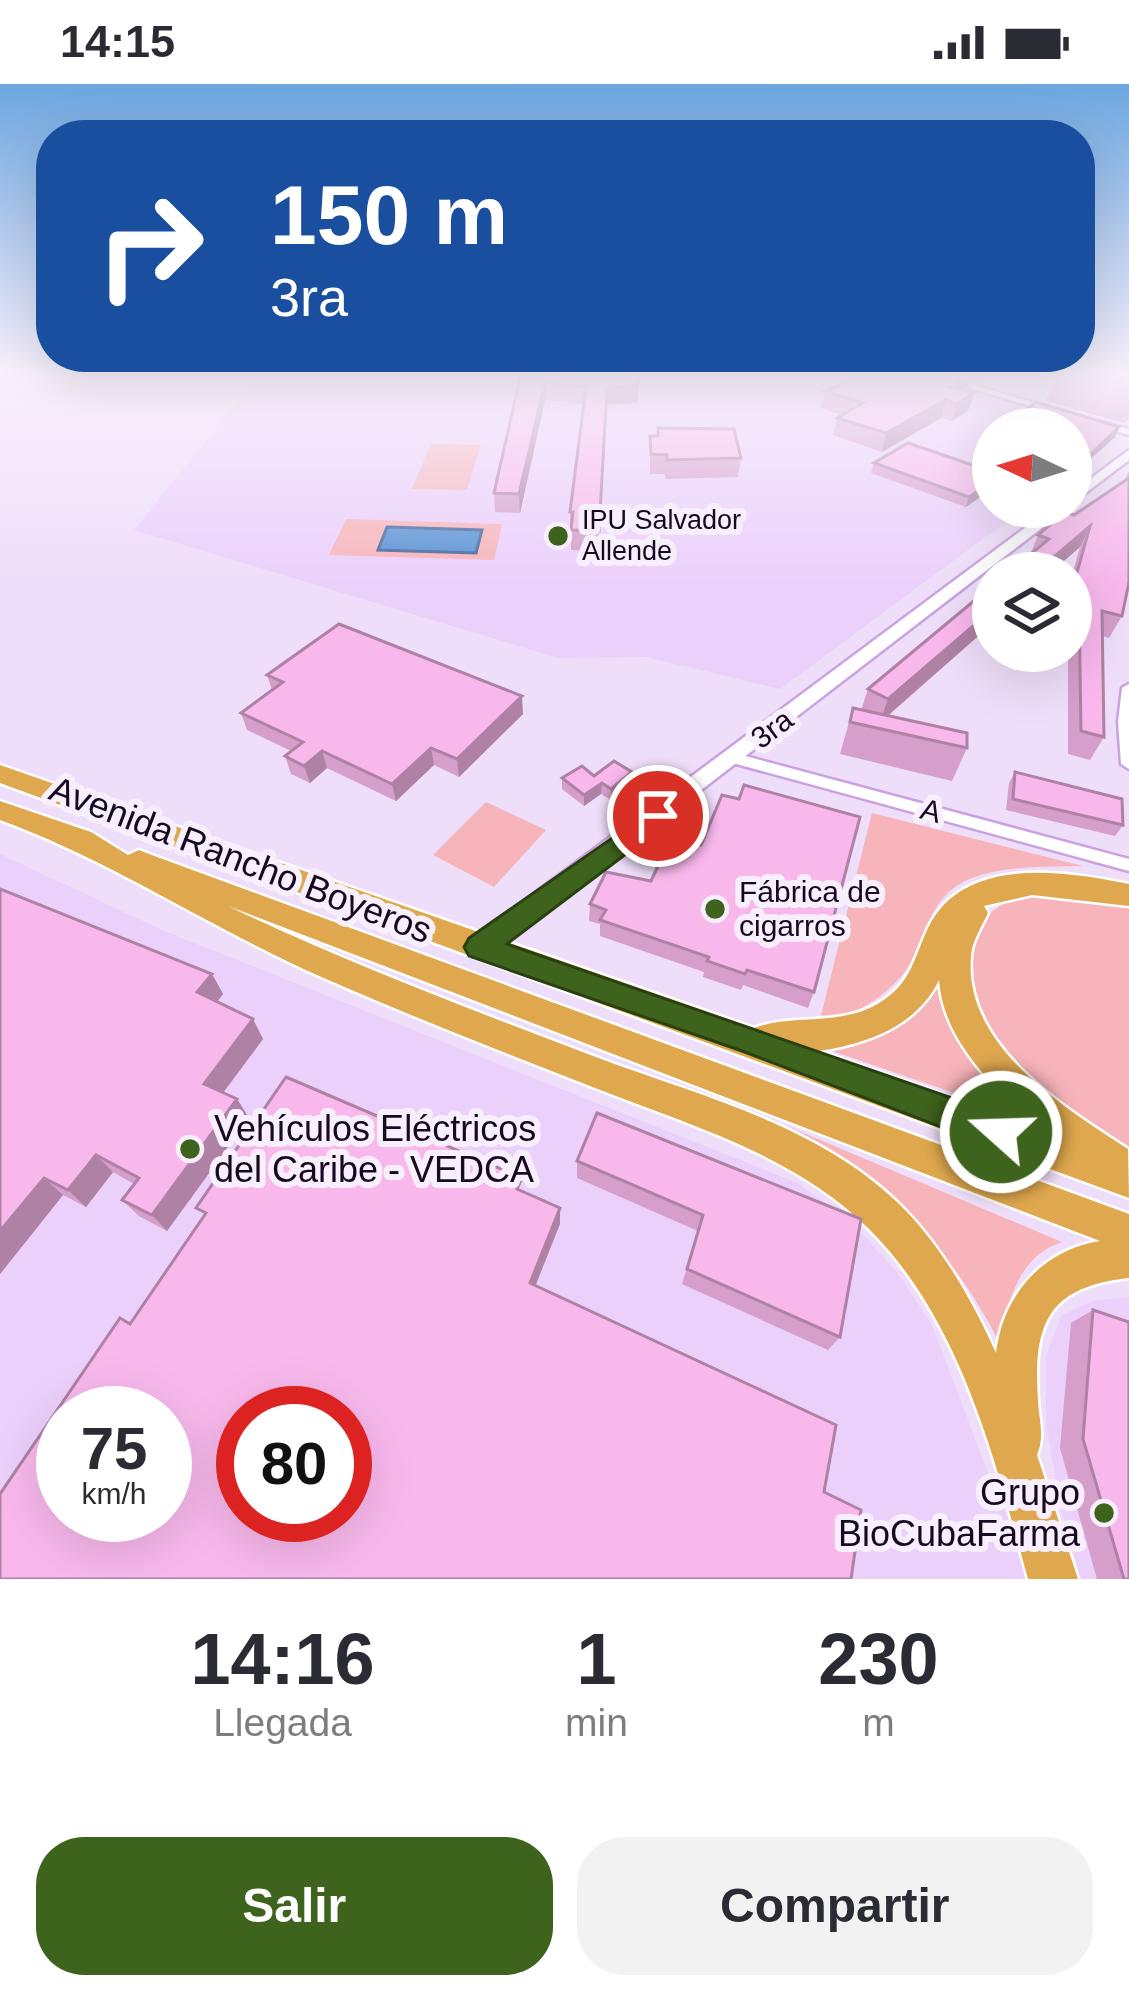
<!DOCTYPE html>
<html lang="es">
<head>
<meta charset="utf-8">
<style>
	body { margin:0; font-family:Arial,sans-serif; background:#f2f2f3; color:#2b2b33; height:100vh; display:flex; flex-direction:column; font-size:45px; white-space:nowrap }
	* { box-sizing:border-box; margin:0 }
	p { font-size:39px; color:#7c7c81 }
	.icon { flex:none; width:66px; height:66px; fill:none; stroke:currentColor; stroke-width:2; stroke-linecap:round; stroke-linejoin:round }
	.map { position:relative; height:1495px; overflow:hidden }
	.details { display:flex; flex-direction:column; background:#fff; flex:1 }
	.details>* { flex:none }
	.banner { position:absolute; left:36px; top:36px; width:1059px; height:252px; border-radius:48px; box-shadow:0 12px 48px #0002; background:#1a4fa0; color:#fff; overflow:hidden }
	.needle { width:78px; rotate:274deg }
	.buttons { position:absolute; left:972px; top:324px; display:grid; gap:24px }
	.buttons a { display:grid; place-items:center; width:120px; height:120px; border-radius:50%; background:#fff; box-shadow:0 12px 48px #0002; font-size:60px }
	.speed { position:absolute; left:36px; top:1302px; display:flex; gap:24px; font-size:60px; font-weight:700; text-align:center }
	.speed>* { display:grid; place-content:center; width:156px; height:156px; border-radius:50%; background:#fff; box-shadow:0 12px 48px #0002; line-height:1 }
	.speed small { font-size:30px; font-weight:400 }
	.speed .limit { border:18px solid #d22; background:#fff; color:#111 }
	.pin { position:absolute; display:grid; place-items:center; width:102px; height:102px; color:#fff; margin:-51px; border:6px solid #fff; border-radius:50%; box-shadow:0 3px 12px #0007 }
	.me { position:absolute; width:132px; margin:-66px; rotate:290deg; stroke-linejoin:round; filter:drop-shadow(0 0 9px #0008) }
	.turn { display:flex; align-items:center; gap:42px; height:252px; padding:0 36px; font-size:54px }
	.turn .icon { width:156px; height:156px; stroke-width:2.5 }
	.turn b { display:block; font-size:84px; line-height:102px }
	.eta { display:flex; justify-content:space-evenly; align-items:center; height:204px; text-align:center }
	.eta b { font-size:72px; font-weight:700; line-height:84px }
	.cta { display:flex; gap:24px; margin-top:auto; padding:24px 36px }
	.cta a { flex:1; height:138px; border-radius:48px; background:#3e631c; color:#fff; font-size:48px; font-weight:700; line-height:138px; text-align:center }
	.cta a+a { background:#f2f2f3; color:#2b2b33 }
	.status { display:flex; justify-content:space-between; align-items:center; height:84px; padding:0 60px; background:#fff; direction:ltr }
	.status svg { height:33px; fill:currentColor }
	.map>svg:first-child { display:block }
	.built { fill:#ebd0fb; fill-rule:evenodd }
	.green { fill:#f7b4ba }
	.water { fill:#5691d4; stroke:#43689e; stroke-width:3 }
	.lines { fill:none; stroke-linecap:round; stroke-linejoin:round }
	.minor-casing { stroke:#caa2e2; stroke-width:5 }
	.tertiary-casing { stroke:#caa2e2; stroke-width:5 }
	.trunk-casing { stroke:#fff; stroke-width:5 }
	.minor { fill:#fff; fill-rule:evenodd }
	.tertiary { fill:#fff; fill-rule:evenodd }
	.trunk { fill:#e0a84e; fill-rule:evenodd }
	.wall { fill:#d59ecb }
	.shaded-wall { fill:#ae81a5 }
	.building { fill:#f8b8ec; stroke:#ae81a5; stroke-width:3; fill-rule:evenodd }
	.route { fill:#3e631c; stroke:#284012; stroke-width:3 }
	.poi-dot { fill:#3e631c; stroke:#f7effc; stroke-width:4.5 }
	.labels { text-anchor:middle; stroke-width:12; stroke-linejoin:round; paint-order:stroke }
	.far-poi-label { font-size:27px; fill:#180920; stroke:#f7effc; text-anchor:start }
	.street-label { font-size:30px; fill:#180920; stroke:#f7effc }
	.poi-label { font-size:30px; fill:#180920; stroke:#f7effc; text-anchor:start }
	.near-street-label { font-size:36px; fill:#180920; stroke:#f7effc }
	.near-poi-label { font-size:36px; fill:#180920; stroke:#f7effc; text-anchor:start }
</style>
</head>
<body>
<div class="status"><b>14:15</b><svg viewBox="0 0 49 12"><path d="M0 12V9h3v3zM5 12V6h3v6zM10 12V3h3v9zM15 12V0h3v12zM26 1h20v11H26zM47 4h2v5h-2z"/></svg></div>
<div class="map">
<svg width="1129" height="1495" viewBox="0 0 1129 1495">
	<rect width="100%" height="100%" fill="#efdef9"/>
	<!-- built -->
	<g class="built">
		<polygon points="260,290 934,290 1032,319 975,355 993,362 993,423 1026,423 780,605 646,573 558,574 134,446"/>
		<path d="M0,770L164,847L798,1099L855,1142L898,1189L932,1241L987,1386L1036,1495H0ZM63,1329H165V1431H63ZM243,1329H345V1431H243Z"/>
		<polygon points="1129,1213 1129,1495 1081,1495 1061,1423 1046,1341 1046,1272 1062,1231 1092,1217"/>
	</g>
	<!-- green -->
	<g class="green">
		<polygon points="431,360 481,361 467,406 412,405"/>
		<polygon points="346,435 502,440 494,476 329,471"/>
		<polygon points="486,718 546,746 494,803 433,771"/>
		<path d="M872,729L1083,782C1045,783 998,781 963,798C927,817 929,852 909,882C887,914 854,931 818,943Z"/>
		<path d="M1041,808L1129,819V1064C1078,1045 990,978 972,924C966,905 968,879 973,860C982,825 1008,814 1041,808Z"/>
		<polygon points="943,899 1036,1037 832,967 894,943"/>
		<path d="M787,1042L1062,1158C1017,1173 1009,1217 999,1258C947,1155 883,1102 787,1042Z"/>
	</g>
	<!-- water -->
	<polygon class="water" points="387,443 482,446 476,469 378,466"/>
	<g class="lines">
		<defs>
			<g id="minor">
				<polygon points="924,290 937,290 1058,326 1051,328"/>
				<polygon points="1094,336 1129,345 1129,351 1094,340"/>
				<polygon points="1129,600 1129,685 1121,680 1118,638 1122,604"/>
				<polygon points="734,669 1129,775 1129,787 729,678 726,674 729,670"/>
			</g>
			<g id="tertiary">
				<polygon points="1129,366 1129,376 1071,420 1071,409"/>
				<polygon points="1053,423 1069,423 488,870 480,873 472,870 468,863 472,856"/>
			</g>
			<g id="trunk">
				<path d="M0,681L754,944C794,929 840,943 879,919C911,900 914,874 928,844C963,771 1064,787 1129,800V822L1032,811L984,822L988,829C982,842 972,857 971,872C963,961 1063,1023 1128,1065L1129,1114L0,699ZM939,896C943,957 996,1006 1039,1044L819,967C867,960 917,942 939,896Z"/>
				<path d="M0,717L91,748L128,771L139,766L149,770L1129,1130V1194C1048,1203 1033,1239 1038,1316C1039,1337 1045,1352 1037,1371L1078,1495H1028C994,1373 961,1236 868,1144C795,1071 689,1041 595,1004C505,969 415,934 326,895C215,847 113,777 0,736ZM228,822L1100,1157C1042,1166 1003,1211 996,1269C971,1214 940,1159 896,1117C816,1041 701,1012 601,975C475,927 349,880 228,822Z"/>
			</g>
		</defs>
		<!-- minor casing -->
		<use href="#minor" class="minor-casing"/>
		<!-- tertiary casing -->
		<use href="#tertiary" class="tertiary-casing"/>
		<!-- trunk casing -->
		<use href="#trunk" class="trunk-casing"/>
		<!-- minor -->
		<use href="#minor" class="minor"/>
		<!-- tertiary -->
		<use href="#tertiary" class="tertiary"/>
		<!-- trunk -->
		<use href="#trunk" class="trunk"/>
	</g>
	<!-- wall -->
	<g class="wall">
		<polygon points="521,290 639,290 638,318 606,321 598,467 571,466 571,448 570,448 570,428 584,320 545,316 520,429 495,428 494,409"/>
		<polygon points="864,290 998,290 980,298 970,295 966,307 968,327 952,337 941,334 882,368 833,351 837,334 842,331 821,324 825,307"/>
		<polygon points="1057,290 1129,290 1129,335 1124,339 1046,317"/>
		<polygon points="1024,327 1119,343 1115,353 1087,378 1071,374 1071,345 1021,336"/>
		<polygon points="658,344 741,374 738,393 666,395 665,390 650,390 650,352 657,352"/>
		<polygon points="874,379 993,388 966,423 871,389"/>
		<polygon points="1129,387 1129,504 1122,532 1109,554 1103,552 1104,653 1090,676 1068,670 1068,567 1071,567 1071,494 1080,463 1050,489 1008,489 1030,471 1038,451 1074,431 1124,397"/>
		<polygon points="993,501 993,539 888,632 967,664 952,697 840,670 853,624 861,626 868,605"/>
		<polygon points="267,591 523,630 459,693 434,681 396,717 327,684 310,699 291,690 285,672 291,667 247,646 241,629 272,606"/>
		<polygon points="632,688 631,699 611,716 601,710 584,722 562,705 562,694"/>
		<polygon points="1015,688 1123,741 1115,752 1006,726 1009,699"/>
		<polygon points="0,805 212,890 223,910 217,918 263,955 223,1009 237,1015 249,1034 167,1147 139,1132 122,1116 134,1100 113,1088 86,1123 63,1111 0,1190"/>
		<polygon points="590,820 814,908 808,924 743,901 741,906 703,893 704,888 600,852 600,840 589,837"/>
		<polygon points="577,1077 861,1135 840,1253 828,1266 682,1200 698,1147 577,1094"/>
		<polygon points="1093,1226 1129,1495 1097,1495 1060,1364 1071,1239"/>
	</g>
	<!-- shaded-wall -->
	<g class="shaded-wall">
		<polygon points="971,290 966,307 951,303"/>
		<polygon points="983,290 998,290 980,298"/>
		<polygon points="545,299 545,316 520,429 519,410"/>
		<polygon points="639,301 638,318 606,321 598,467 607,304"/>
		<polygon points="974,309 968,327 952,337 957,320"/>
		<polygon points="946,316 941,334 882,368 886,349"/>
		<polygon points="1119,343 1115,353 1087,378 1092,369"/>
		<polygon points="993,397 993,404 966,423 969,413"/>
		<polygon points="1090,442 1080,463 1050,489 1035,489"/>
		<polygon points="993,525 993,539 880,638 888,615"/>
		<polygon points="522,612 523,630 459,693 457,675"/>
		<polygon points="431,664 434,681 396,717 392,700"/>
		<polygon points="322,667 327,684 310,699 304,682"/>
		<polygon points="632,688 631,699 611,716 611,705"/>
		<polygon points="602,699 601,710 584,722 584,711"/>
		<polygon points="212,890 223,910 209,928 197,908"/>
		<polygon points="253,935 263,955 216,1018 204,1000"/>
		<polygon points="237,1015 249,1034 167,1147 152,1131"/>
		<polygon points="96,1071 113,1088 86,1123 68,1106"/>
		<polygon points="44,1094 63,1111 0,1190 0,1147"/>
		<polygon points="560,1124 560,1140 531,1213 530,1199"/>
	</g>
	<!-- building -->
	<g class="building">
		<polygon points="521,290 639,290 639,301 607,304 599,447 571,446 573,428 570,428 586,303 545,299 519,410 494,409"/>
		<polygon points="864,290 971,290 951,303 974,309 957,320 946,316 886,349 837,334 863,319 825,307"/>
		<polygon points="1036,318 1119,343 1092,369 1071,363 1071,345 1027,345 1044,332 1024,327"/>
		<polygon points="658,344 734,345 741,374 667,376 667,371 651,370 650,352 658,352"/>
		<polygon points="908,359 993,388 993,397 969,413 874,379"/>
		<polygon points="1129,394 1129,498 1122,532 1102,527 1104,653 1081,647 1079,521 1071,519 1071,510 1090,442 1035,489 1008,489 1049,455 1038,451 1065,428 1074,431"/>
		<polygon points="993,501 993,525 888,615 868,605"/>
		<polygon points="339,540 522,612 457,675 431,664 392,700 322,667 304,682 285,672 303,658 241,629 283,598 267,591"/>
		<polygon points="853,624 967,649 967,664 850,638"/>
		<polygon points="614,677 632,688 611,705 602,699 584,711 562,694 582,682 594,692"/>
		<polygon points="1015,688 1122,715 1123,741 1013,715"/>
		<polygon points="744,701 860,733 814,908 747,886 745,890 707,877 709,873 600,836 606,826 590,820 606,788 651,797 672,752 701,761 722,711 739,715"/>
		<polygon points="0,805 212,890 197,908 253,935 204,1000 237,1015 152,1131 122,1116 139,1094 96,1071 68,1106 44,1094 0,1147"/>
		<path d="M286,993L522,1094L517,1105L560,1124L530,1199L836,1341L824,1408L861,1426L851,1495H0V1410L120,1234L130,1240L206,1129L196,1124ZM63,1329H165V1431H63ZM243,1329H345V1431H243Z"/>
		<polygon points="597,1029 861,1135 840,1253 687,1185 703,1131 577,1077"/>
		<polygon points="1093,1226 1129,1238 1129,1495 1124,1495 1083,1355"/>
	</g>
	<!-- sky -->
	<linearGradient id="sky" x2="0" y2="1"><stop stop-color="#6da6e0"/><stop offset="0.58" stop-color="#f8f0fc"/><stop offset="1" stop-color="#f8f0fc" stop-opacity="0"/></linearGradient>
	<rect width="1129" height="499" fill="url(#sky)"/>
	<!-- route -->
	<polygon class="route" points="658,722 671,732 667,739 507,860 1001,1031 1014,1036 1019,1048 1014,1061 1001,1066 742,967 469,872 464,863 469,854"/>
	<!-- markers -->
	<g class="poi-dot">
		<circle cx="558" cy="452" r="12"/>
		<circle cx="715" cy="825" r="12"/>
		<circle cx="190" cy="1065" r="12"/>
		<circle cx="1104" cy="1429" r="12"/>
	</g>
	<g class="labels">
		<!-- far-poi labels -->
		<g class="far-poi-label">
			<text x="582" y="445">IPU Salvador<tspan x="582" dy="31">Allende</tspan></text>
		</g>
		<!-- street labels -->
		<g class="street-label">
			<text transform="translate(772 645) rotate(-37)" y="10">3ra</text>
			<text transform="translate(931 727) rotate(15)" y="10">A</text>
		</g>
		<!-- poi labels -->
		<g class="poi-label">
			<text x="739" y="818">Fábrica de<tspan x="739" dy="34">cigarros</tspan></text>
		</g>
		<!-- near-street labels -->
		<g class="near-street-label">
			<text transform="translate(241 775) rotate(21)" y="13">Avenida Rancho Boyeros</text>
		</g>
		<!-- near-poi labels -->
		<g class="near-poi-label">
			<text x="214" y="1057">Vehículos Eléctricos<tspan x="214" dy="41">del Caribe - VEDCA</tspan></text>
			<text x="1080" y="1421" text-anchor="end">Grupo<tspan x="1080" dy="41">BioCubaFarma</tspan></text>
		</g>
	</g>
</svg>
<div class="buttons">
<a><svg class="needle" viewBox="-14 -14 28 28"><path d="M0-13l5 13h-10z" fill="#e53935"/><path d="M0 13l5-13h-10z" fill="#7c7c81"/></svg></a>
<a><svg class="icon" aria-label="layers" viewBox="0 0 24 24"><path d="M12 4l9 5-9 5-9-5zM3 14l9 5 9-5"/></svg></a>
</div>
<div class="speed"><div>75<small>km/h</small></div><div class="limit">80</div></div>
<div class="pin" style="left:658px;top:732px;background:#d93025"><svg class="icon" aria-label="arrive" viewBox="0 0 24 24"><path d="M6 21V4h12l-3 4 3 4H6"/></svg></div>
<svg class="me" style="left:1001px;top:1048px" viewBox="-20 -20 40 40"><circle r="17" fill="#3e631c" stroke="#fff" stroke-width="3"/><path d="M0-11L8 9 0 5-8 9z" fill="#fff"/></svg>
<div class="banner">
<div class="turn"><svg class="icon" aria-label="right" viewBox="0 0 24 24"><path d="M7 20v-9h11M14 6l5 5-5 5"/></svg><div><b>150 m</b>3ra</div></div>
</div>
</div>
<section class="details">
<div class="eta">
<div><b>14:16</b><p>Llegada</p></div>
<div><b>1</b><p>min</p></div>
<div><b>230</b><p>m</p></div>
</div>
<div class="cta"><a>Salir</a><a>Compartir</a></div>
</section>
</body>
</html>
